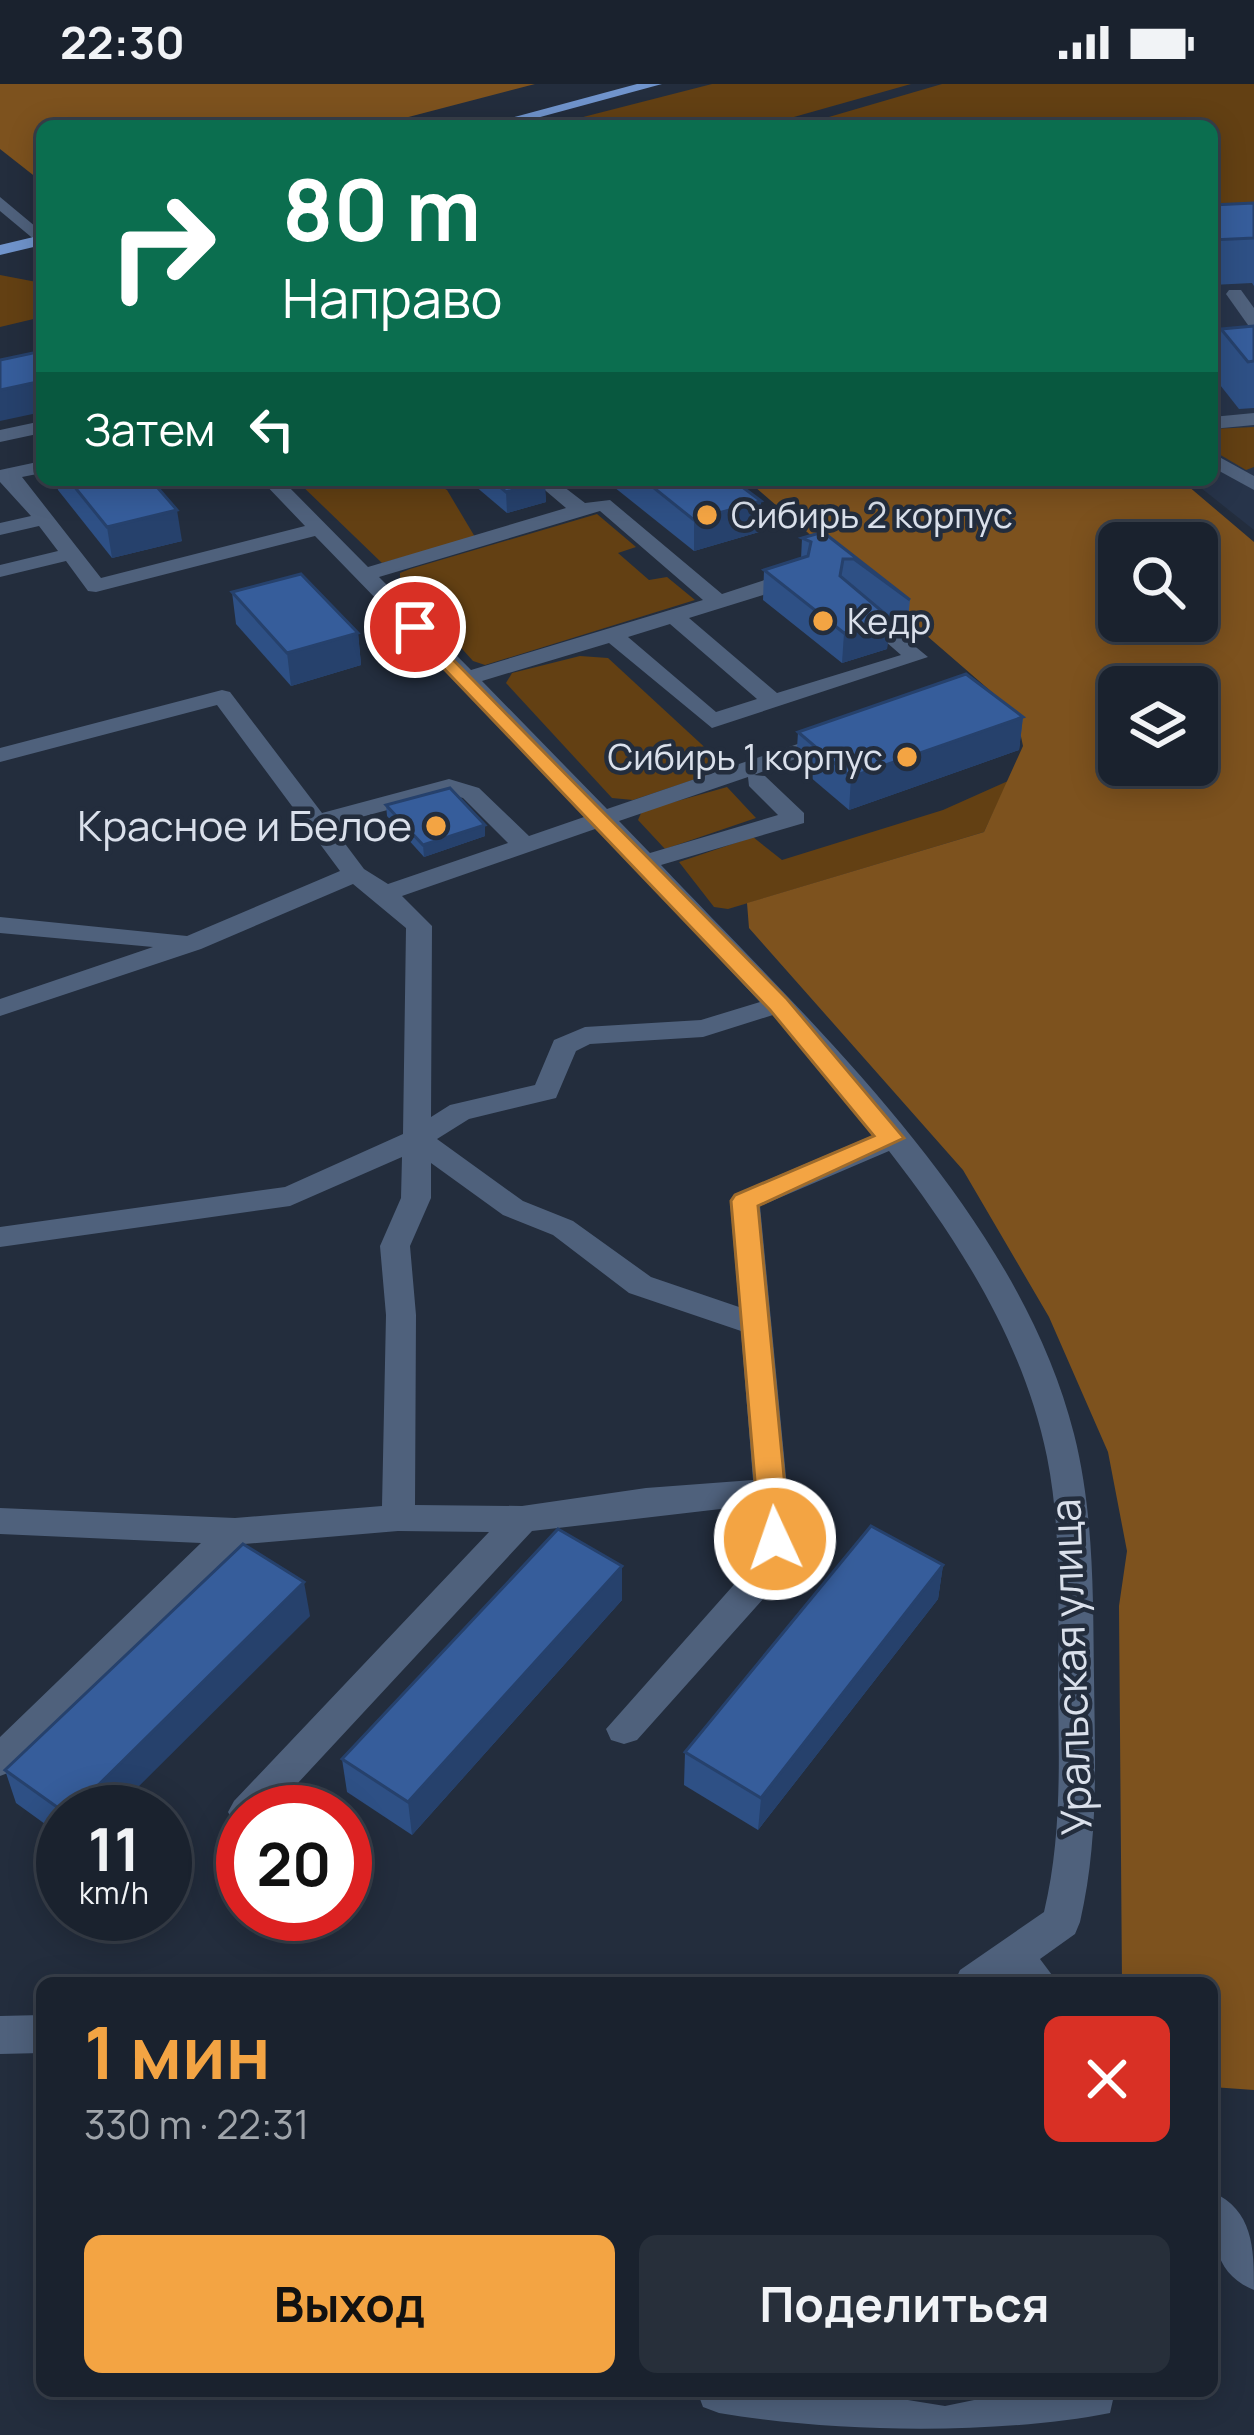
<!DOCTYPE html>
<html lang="ru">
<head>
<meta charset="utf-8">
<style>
	body { margin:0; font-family:Manrope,sans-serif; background:#272f3a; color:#f1f3f6; height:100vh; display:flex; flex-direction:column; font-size:45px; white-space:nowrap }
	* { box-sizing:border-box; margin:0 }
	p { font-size:39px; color:#9fa4aa }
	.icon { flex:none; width:66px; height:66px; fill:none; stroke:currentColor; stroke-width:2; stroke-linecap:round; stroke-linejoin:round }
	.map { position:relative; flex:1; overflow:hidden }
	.details { position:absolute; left:36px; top:1893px; width:1182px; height:420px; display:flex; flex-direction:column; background:#1a222e; border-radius:18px; box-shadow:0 6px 30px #0003,0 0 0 3px #383f4a }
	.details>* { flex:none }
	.banner { position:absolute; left:36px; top:36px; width:1182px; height:366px; border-radius:18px; box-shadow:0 6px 30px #0003,0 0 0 3px #383f4a; background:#0b6e4f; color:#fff; overflow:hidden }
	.buttons { position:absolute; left:1098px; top:438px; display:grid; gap:24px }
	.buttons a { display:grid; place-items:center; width:120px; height:120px; border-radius:18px; background:#1a222e; box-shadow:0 6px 30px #0003,0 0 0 3px #383f4a; font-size:60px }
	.speed { position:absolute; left:36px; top:1701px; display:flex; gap:24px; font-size:60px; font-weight:700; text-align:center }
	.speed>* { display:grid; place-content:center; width:156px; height:156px; border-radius:50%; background:#1a222e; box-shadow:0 6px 30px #0003,0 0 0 3px #383f4a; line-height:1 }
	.speed small { font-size:30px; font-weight:400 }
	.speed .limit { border:18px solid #d22; background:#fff; color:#111 }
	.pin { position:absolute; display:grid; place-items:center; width:102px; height:102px; color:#fff; margin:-51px; border:6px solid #fff; border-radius:50%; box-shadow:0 3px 12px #0007 }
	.me { position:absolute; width:132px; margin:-66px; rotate:357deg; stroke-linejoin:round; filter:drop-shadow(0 0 9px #0008) }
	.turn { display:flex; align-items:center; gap:42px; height:252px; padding:0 48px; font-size:54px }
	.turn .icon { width:156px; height:156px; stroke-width:2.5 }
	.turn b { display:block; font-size:84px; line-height:102px }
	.then { display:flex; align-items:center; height:114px; padding:0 48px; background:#0003; gap:24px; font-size:45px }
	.round { display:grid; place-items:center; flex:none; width:126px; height:126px; border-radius:18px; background:#272f3a }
	.head { display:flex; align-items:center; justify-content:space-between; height:204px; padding:0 48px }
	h1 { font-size:72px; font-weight:700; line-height:90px; color:#f3a443 }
	.primary-button { display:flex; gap:24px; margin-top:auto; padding:24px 48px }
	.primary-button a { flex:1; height:138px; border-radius:18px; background:#f3a443; color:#111; font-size:48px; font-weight:700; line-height:138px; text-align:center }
	.primary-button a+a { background:#272f3a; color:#f1f3f6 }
	.status { display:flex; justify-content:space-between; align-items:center; height:84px; padding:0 60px; background:#1a222e; direction:ltr }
	.status svg { height:33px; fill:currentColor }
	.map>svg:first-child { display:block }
	.built { fill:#27344a }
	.green { fill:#634013 }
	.forest { fill:#7d521e; fill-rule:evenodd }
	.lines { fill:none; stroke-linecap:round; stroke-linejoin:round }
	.minor { fill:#4f617c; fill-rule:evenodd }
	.major { fill:#7094cc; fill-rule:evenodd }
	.wall { fill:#2e5085 }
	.shaded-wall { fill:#26416c }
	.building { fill:#365d9b; stroke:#26416c; stroke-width:3 }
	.route { fill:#f3a443; stroke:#9e6b2c; stroke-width:3 }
	.poi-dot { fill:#f3a443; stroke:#232d3d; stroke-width:4.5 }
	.labels { text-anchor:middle; stroke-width:9; stroke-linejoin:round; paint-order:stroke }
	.far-poi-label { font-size:36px; fill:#dae0eb; stroke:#232d3d; text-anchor:start }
	.poi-label { font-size:42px; fill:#dae0eb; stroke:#232d3d; text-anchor:end }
	.street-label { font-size:42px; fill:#dae0eb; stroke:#232d3d }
</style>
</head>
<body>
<div class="status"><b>22:30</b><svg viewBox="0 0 49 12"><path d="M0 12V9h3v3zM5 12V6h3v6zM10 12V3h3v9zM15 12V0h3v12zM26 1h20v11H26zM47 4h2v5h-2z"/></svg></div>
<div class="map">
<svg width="1254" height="2351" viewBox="0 0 1254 2351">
	<rect width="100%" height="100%" fill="#232d3d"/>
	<!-- built -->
	<polygon class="built" points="1254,135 1254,446 1191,396 1212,396 1212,137"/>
	<!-- green -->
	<g class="green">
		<polygon points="712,0 911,0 762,42 548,42"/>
		<polygon points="942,0 1254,0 1254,133 1212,135 1212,42 827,42 822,35"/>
		<polygon points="0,191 42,199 42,233 0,243"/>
		<polygon points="1254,343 1254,383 1246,386 1212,366 1212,345"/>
		<polygon points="296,396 428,396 447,406 475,453 382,479"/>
		<polygon points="597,430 636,463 618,469 649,496 667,493 695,516 485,581 473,577 400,496 400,489 410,485"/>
		<polygon points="580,572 608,574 712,670 708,691 633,716 612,714 506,599 512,589"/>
		<polygon points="1008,697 984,748 728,825 714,823 679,778 753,753 782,776 943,726"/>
		<polygon points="727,703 756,734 665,765 638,736 642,727"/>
	</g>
	<!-- forest -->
	<g class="forest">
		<polygon points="0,0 535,0 374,42 42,42 42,98 0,65"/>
		<path d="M747,396H1181L1254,458V2006L1212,2003V1899H1122L1119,1522L1127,1467L1108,1368L1049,1233L963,1086L749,844L747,819L984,748L1023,662L1016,629ZM1119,459H1197V537H1119ZM1119,603H1197V681H1119Z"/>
	</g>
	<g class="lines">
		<!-- minor -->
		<g class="minor">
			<polygon points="0,113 42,148 42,162 0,127"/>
			<polygon points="1229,206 1241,206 1254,224 1254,242 1248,241 1226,210"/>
			<polygon points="1212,244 1221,252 1212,257"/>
			<polygon points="1254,265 1254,277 1212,280 1212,268"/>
			<polygon points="1254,329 1254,341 1212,345 1212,333"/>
			<polygon points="42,337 42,349 0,358 0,346"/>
			<polygon points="1212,369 1254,392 1254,406 1212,383"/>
			<path d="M42,377V389L22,393L101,494L305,442L261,396H282L368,483L566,424L533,396H555L585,419L610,416L722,510L789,488H805V498L689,534L777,609L901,571L853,529V519L861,518L928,573L712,644L609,559L482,597L607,725L824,651L832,649L844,656L754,691L765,692L804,729V739L661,781C813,941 1018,1129 1074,1350C1094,1429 1093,1512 1094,1594C1095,1677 1099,1756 1080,1838L1075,1850L1040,1875L1058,1899H954L960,1886L1044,1828C1062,1753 1059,1677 1058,1601C1058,1525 1062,1448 1047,1373C1024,1259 959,1157 889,1067L760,1122L792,1455L764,1514L637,1656L624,1660L611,1656L606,1645L739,1495L758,1455L755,1421L532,1447L271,1728H243V1743L234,1739L228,1728L234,1717L489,1448L398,1447L244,1460L13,1687L0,1692V1653L201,1459L0,1450V1424L235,1434L382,1422L386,1231L380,1162L401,1114L402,1073L290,1122L0,1163V1143L285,1103L403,1050L406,844L353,800L201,865L0,932V915L153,863L0,849V833L187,852L340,787L217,621L0,678V664L222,606L230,608L322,729L449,695L479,704L529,752L587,732L315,452L96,508L88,507L66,477L0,493V481L58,467L39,442L0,451V439L31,432L0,398V386ZM600,427L703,516L471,586L379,493ZM670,540L757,615L716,628L628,553ZM748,693L749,702L778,731L650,769L619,737ZM448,710L463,714L508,759L388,800L364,785L331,741ZM598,744L760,918L701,936L585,943L554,956L535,1001L450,1021L431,1033L432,842L402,812ZM773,931L876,1050L735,1110L730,1117L739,1223L651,1193L573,1137L523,1117L437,1055L469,1035L556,1014L576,967L590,960L703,953ZM431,1079L503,1131L553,1151L629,1209L741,1247L753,1396L646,1404L522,1422L415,1421L416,1231L410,1162L431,1114Z"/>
			<polygon points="42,1931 42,1969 0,1970 0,1932"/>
			<path d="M1212,2108C1254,2126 1254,2166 1254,2206C1211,2189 1212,2148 1212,2108Z"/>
			<path d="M697,2307H852L945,2322L1018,2307H1115L1110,2329C999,2351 834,2349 719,2329L703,2323Z"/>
		</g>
		<!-- major -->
		<g class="major">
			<polygon points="637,0 662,0 507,42 481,42"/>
			<polygon points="42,151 42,161 0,171 0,161"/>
		</g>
	</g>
	<!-- wall -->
	<g class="wall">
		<polygon points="1254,119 1254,202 1252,199 1212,201 1212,121"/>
		<polygon points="1254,242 1254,324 1239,325 1213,292 1221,245"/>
		<polygon points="56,396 151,396 182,457 112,474 58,406"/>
		<polygon points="468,396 544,396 546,418 507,429"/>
		<polygon points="614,396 733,396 761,417 759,448 694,467 614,403"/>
		<polygon points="823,448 910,516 907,546 878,525 890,534 887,565 842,579 763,516 764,486 801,475 802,454"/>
		<polygon points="232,508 358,549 361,581 291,602 236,540"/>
		<polygon points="1023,633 1019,666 849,726 796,681 798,648"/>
		<polygon points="386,721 485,752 424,773 387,732"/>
		<polygon points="943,1481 938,1515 758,1746 684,1701 685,1668"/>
		<polygon points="622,1482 622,1516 412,1751 347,1708 342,1675"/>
		<polygon points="310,1532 63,1728 63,1753 16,1719 5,1686"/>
	</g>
	<!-- shaded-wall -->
	<g class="shaded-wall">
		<polygon points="42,297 42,328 0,337 0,306"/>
		<polygon points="545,397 546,418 507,429 506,408"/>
		<polygon points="761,417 759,448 694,467 694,436"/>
		<polygon points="177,426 182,457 112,474 107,443"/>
		<polygon points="890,534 887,565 842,579 844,549"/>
		<polygon points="358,549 361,581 291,602 287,569"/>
		<polygon points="1023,633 1019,666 849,726 851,693"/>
		<polygon points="485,741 485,752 424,773 423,761"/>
		<polygon points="943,1481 938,1515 758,1746 761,1714"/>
		<polygon points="622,1482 622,1516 412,1751 408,1718"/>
		<polygon points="304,1498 310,1532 113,1728 71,1728"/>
	</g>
	<!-- building -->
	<g class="building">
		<polygon points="1254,119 1254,154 1212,156 1212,121"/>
		<polygon points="1254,242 1254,277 1248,278 1221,245"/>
		<polygon points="42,267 42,297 0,306 0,276"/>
		<polygon points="69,396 151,396 177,426 107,443"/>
		<polygon points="492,396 544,396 545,397 506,408"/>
		<polygon points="644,396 733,396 761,417 694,436"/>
		<polygon points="823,448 910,516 854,475 843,475 840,492 890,534 844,549 764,486 808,472 811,458 802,454"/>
		<polygon points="301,490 358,549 287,569 232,508"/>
		<polygon points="966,590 1023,633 851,693 798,648"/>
		<polygon points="450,704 485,741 423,761 386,721"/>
		<polygon points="871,1442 943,1481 761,1714 685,1668"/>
		<polygon points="558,1445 622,1482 408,1718 342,1675"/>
		<polygon points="243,1460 304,1498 71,1728 64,1728 5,1686"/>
	</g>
	<!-- route -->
	<polygon class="route" points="415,537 787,915 904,1054 758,1122 790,1455 786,1464 764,1464 760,1455 731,1117 735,1111 874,1052 770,926 408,547 405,543"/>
	<!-- markers -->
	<g class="poi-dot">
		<circle cx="707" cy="431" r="12"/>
		<circle cx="823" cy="537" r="12"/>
		<circle cx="907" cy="673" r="12"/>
		<circle cx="436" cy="742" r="12"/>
	</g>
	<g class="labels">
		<!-- far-poi labels -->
		<g class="far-poi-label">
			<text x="731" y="444">Сибирь 2 корпус</text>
			<text x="847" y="550">Кедр</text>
			<text x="883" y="686" text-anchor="end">Сибирь 1 корпус</text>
		</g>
		<!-- poi labels -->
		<g class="poi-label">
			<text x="412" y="757">Красное и Белое</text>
		</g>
		<!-- street labels -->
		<g class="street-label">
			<text transform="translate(1071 1583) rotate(-92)" y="15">Уральская улица</text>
		</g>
	</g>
</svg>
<div class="buttons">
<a><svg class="icon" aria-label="search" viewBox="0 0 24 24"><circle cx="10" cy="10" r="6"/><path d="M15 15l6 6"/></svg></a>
<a><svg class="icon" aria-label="layers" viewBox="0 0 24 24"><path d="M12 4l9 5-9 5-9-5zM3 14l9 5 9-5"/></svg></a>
</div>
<div class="speed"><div>11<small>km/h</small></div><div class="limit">20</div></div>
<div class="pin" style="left:415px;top:543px;background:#d93025"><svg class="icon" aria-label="arrive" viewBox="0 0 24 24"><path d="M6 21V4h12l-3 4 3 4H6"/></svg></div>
<svg class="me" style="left:775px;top:1455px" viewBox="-20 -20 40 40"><circle r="17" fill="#f3a443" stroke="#fff" stroke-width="3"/><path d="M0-11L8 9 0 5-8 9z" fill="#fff"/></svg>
<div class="banner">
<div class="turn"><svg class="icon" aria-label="right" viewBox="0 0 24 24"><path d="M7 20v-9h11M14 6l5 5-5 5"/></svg><div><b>80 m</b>Направо</div></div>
<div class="then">Затем<svg class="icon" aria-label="left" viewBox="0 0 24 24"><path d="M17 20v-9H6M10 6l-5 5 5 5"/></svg></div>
</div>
<section class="details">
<div class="head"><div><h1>1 мин</h1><p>330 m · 22:31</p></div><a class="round" style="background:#d93025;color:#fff"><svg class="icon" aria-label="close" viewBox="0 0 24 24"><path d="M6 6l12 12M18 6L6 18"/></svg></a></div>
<div class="primary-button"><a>Выход</a><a>Поделиться</a></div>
</section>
</div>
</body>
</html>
